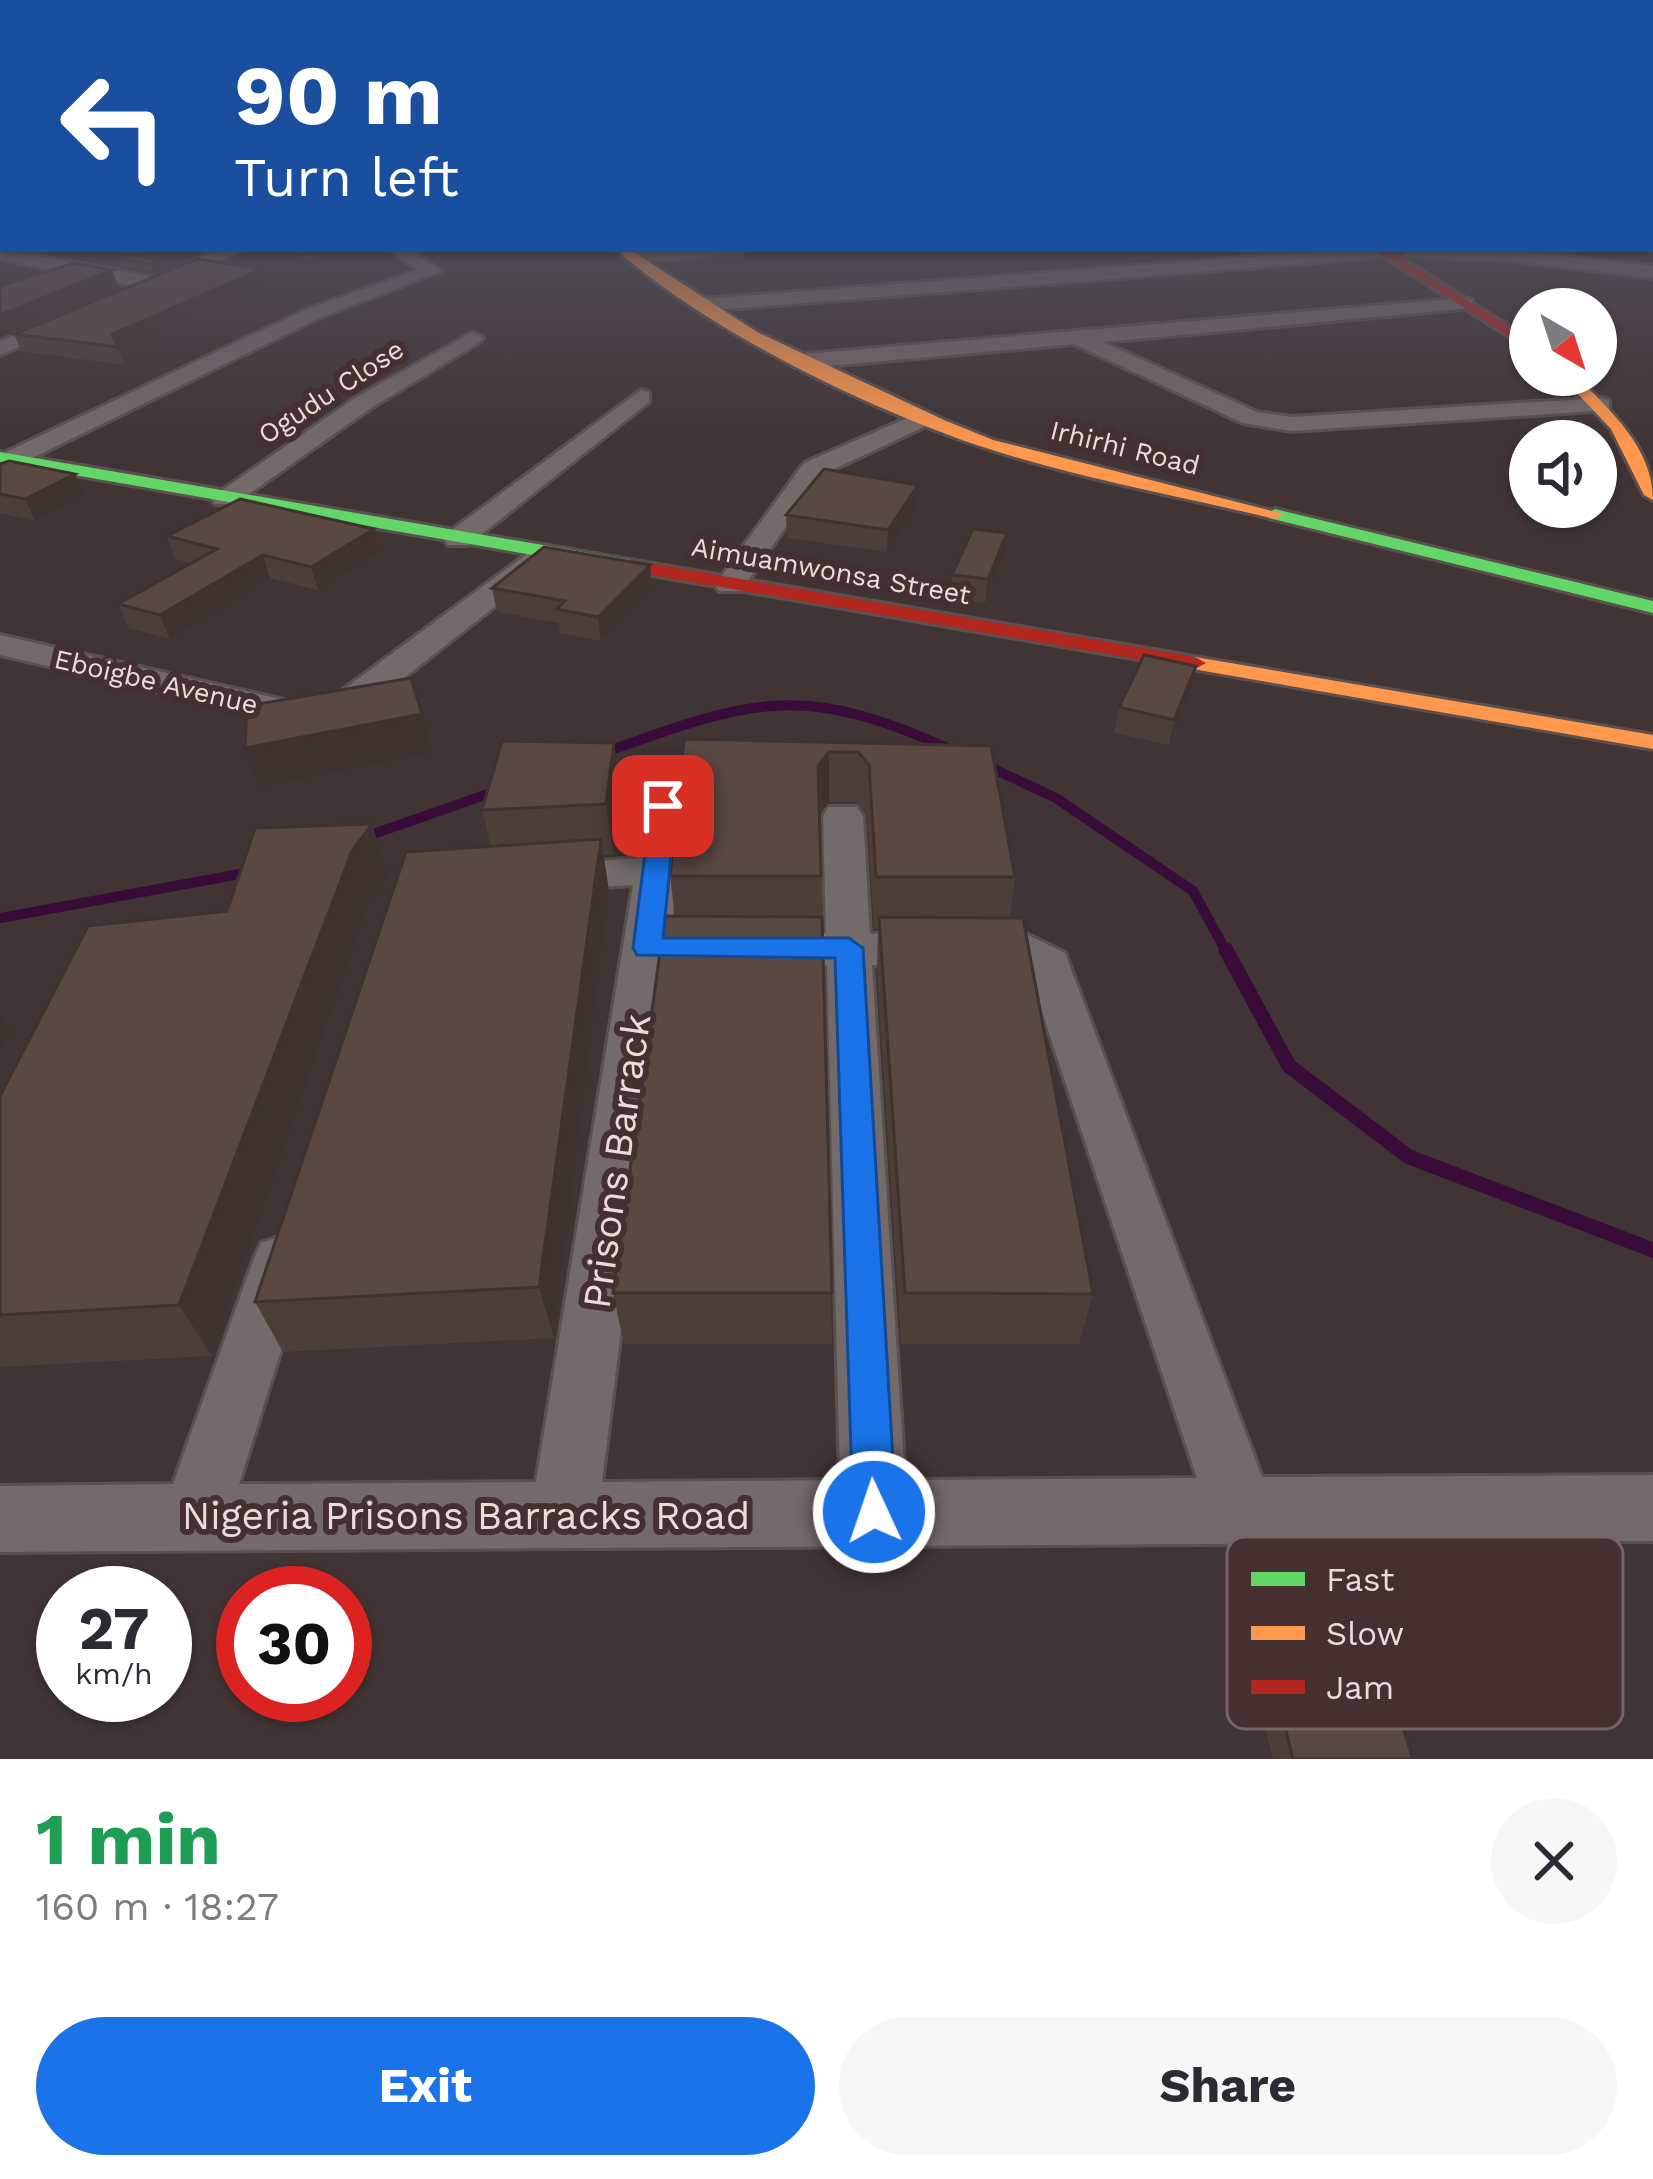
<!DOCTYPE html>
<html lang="en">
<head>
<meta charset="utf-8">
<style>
	body { margin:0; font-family:"Work Sans",sans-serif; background:#f7f7f7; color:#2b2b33; height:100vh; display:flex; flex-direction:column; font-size:45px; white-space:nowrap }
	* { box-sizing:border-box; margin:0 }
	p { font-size:39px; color:#7c7c81 }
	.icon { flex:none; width:66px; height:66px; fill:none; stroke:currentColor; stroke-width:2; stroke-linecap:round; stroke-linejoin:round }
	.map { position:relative; height:1759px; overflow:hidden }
	.details { display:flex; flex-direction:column; background:#fff; flex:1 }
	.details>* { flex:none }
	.guide { position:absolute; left:0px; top:0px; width:1653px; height:252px; box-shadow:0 3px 9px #0004; background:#1a4fa0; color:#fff; overflow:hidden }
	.needle { width:78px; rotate:141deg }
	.tools { position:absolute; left:1509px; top:288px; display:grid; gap:24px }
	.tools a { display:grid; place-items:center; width:108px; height:108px; border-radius:50%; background:#fff; box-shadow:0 3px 9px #0004; font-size:60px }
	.speed { position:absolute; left:36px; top:1566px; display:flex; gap:24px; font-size:60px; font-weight:700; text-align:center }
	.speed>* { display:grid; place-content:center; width:156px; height:156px; border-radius:50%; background:#fff; box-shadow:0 3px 9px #0004; line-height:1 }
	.speed small { font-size:30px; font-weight:400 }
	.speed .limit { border:18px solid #d22; background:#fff; color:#111 }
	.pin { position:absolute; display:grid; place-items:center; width:102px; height:102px; color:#fff; margin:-51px; border-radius:24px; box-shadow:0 6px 18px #0006 }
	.me { position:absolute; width:132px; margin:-66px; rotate:357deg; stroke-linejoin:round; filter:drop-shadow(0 0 9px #0008) }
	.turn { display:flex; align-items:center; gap:42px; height:252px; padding:0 36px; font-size:54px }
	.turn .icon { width:156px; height:156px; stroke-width:2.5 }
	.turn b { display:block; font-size:84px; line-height:102px }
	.round { display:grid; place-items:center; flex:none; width:126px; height:126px; border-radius:63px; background:#f7f7f7 }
	.summary { display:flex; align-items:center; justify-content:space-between; height:204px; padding:0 36px }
	h1 { font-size:72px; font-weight:700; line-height:90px; color:#1e9e55 }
	.cta { display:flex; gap:24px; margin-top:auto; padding:24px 36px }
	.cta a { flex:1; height:138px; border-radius:72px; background:#1a73e8; color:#fff; font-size:48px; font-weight:700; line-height:138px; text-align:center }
	.cta a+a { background:#f7f7f7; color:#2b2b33 }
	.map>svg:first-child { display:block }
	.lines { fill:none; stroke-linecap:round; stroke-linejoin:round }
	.stream-far1 { stroke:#390b39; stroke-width:10 }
	.stream { stroke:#390b39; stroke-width:15 }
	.street-casing { stroke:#5a5050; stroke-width:6 }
	.fast-casing { stroke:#5a5050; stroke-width:6 }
	.slow-casing { stroke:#5a5050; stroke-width:6 }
	.jam-casing { stroke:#5a5050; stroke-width:6 }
	.street { fill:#746a6a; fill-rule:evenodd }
	.fast { fill:#63d668; fill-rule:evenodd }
	.slow { fill:#ff974d; fill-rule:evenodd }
	.jam { fill:#b3261e; fill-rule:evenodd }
	.wall { fill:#4d3e3a }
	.shaded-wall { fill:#3f322f }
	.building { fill:#5a4843; stroke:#3f322f; stroke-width:3 }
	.route { fill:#1a73e8; stroke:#114b97; stroke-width:3 }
	.labels { text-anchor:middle; stroke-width:12; stroke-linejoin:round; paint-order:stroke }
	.far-street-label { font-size:27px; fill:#ebdcdc; stroke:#452f30 }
	.near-street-label { font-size:39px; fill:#ebdcdc; stroke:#452f30 }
	.key { fill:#452f30; stroke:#776364; stroke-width:3 }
	.key-label { font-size:33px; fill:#ebdcdc }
</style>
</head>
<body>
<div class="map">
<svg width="1653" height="1759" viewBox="0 0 1653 1759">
	<rect width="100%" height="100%" fill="#403434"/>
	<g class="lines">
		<!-- stream-far1 -->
		<g class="stream-far1">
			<path d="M600,754C752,700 799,680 954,751"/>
			<polyline points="983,764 1056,798 1193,891 1227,953"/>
			<polyline points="362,838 502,789"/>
			<polyline points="0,918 251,872"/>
		</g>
		<!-- stream -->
		<polyline class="stream" points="1226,950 1289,1066 1409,1157 1653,1250"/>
		<defs>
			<g id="street">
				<polygon points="0,249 157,278 219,249 242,249 157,291 0,259"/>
				<polygon points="388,249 409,249 441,271 319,318 20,464 0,462 2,454 305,310 418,270"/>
				<polygon points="668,249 749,249 740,254 631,262 622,257 631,252"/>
				<polygon points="1355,249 1393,252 1384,257 703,311 693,305 703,299"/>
				<polygon points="1405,249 1516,251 1653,266 1653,278 1516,261 1412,257 1406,256"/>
				<polygon points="1465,298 1472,300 1472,308 1103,342 1257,412 1292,417 1601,398 1609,400 1609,410 1292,431 1243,423 1074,344 805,368 794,361 805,354"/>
				<polygon points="64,316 81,320 0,355 0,341"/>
				<polygon points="473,332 483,338 480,342 371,408 235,504 215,504 211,498 355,398"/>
				<polygon points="641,390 649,392 649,402 468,545 448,545 444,539 448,533"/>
				<polygon points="921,412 933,419 930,424 822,475 741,591 719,591 715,585 804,463"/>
				<polygon points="538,550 548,553 553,559 548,565 354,717 318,729 0,655 0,635 315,707 328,701 528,553"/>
				<path d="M663,794L677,798L683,806L671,933H826L823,816L829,807H857L863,816L870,934H1026L1065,953L1262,1477L1653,1475V1541L0,1552V1486L173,1484L253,1261L261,1243L281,1236L301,1243L309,1261L239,1484L536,1482L633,885L553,890L538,886L532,876L538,866L637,858L643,806L649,798ZM667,964L827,965L840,1480L602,1482ZM872,965L1017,966L1029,973L1197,1478L905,1480Z"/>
			</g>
			<g id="fast">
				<polygon points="0,452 630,560 640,566 630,572 0,462"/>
				<polygon points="1275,509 1653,601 1653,613 1269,518 1266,514"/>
			</g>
			<g id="slow">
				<path d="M616,249H629L757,332L944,420L993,440L1284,514L1275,519C1179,496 1072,477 980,446C867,408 704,329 616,249Z"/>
				<path d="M1560,375H1575C1610,410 1653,448 1653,500L1644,495L1611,429Z"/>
				<polygon points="1195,657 1653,735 1653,749 1187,668 1184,663"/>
			</g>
			<g id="jam">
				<polygon points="1373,249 1387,249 1530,340 1530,350"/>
				<polygon points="630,560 1195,657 1206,663 1195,669 623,570 620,566"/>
			</g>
		</defs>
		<!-- street casing -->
		<use href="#street" class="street-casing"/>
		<!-- fast casing -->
		<use href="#fast" class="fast-casing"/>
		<!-- slow casing -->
		<use href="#slow" class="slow-casing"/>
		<!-- jam casing -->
		<use href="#jam" class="jam-casing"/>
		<!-- street -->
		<use href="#street" class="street"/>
		<!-- fast -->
		<use href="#fast" class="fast"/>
		<!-- slow -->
		<use href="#slow" class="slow"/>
		<!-- jam -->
		<use href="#jam" class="jam"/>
	</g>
	<!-- wall -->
	<g class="wall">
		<polygon points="291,249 377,249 378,255 312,264"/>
		<polygon points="117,258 159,260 162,268 152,272 120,267"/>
		<polygon points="267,285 120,352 125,365 21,351 14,334"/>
		<polygon points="0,464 84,495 35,521 0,513"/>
		<polygon points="918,485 917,507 887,552 787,538 786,515"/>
		<polygon points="374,529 379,552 318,590 270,578 170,639 128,628 118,604 191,563 175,559 167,536"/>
		<polygon points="1007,533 1004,556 985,603 950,598 952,575"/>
		<polygon points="650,565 652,588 601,641 560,633 559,623 497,612 492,588"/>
		<polygon points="1190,691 1169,745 1114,733 1119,707"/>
		<polygon points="684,739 991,746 1015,877 1010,918 1093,1294 1079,1344 901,1344 877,970 878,929 874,929 867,816 857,802 829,802 820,815 832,1344 624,1344 613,1293 675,916 670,876"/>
		<polygon points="614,743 621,794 614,855 603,855 609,891 554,1338 283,1352 255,1302 491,847 482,810"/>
		<polygon points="372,824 388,875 369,903 212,1356 0,1367 0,1096"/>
		<polygon points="1275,1687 1413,1759 1273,1759 1260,1707"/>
	</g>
	<!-- shaded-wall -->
	<g class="shaded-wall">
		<rect x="0" y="205" width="3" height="16"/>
		<polygon points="308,249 377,249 378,255 312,264"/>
		<polygon points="159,260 162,268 152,272 149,264"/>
		<polygon points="262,269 267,285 120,352 112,334"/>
		<polygon points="112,270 118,287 0,336 0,315"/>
		<polygon points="75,474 84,495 35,521 25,499"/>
		<polygon points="918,485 917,507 887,552 888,530"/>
		<polygon points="374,529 379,552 318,590 311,567"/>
		<polygon points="1007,533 1004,556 985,603 988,579"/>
		<polygon points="263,555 270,578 170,639 160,615"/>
		<polygon points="650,565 652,588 601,641 598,617"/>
		<polygon points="1196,666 1190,691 1169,745 1174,720"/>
		<polygon points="422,714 431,752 259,787 245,748"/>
		<polygon points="614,743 621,794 614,855 606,804"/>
		<polygon points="829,752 829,802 818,816 818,766"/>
		<polygon points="372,824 388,875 369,903 212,1356 179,1305 352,851"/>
		<polygon points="601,839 609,891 554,1338 539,1287"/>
		<polygon points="0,1014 12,1032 0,1050"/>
	</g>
	<!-- building -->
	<g class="building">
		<polygon points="129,255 159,260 149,264 117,258"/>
		<polygon points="197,259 262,269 112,334 118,347 14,334"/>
		<polygon points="74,263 112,270 0,315 0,286"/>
		<polygon points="9,461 75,474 25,499 0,494 0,464"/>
		<polygon points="824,469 918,485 888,530 786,515"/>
		<polygon points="240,499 374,529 311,567 263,555 160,615 118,604 217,549 167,536"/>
		<polygon points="973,529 1007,533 988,579 952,575"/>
		<polygon points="544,547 650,565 598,617 557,609 565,601 492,588"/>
		<polygon points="1144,655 1196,666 1174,720 1119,707"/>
		<polygon points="411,678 422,714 245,748 247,706"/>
		<polygon points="684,739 991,746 1015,877 876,877 869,765 858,752 829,752 818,766 821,876 670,876"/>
		<polygon points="502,741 614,743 606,804 482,810"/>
		<polygon points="372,824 352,851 179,1305 0,1315 0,1096 88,926 227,911 255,828"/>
		<polygon points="601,839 539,1287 255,1302 406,852"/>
		<polygon points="665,916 822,917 832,1293 613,1293"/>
		<polygon points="879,917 1023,918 1093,1294 905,1293"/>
		<polygon points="1389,1684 1413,1759 1293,1759 1275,1687"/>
	</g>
	<!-- sky -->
	<linearGradient id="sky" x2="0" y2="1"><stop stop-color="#231d1d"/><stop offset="0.45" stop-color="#53505c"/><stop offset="1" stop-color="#53505c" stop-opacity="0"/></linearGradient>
	<rect width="1653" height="445" fill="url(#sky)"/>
	<!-- route -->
	<polygon class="route" points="663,799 676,806 663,938 849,938 863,948 896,1512 890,1527 874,1534 859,1527 853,1512 835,958 637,955 633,948 651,806"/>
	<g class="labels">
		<!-- far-street labels -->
		<g class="far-street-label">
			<text transform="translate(331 392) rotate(-33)" y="9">Ogudu Close</text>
			<text transform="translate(1125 448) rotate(14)" y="9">Irhirhi Road</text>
			<text transform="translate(831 571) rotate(10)" y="9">Aimuamwonsa Street</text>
			<text transform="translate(156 682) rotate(13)" y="9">Eboigbe Avenue</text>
		</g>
		<!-- near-street labels -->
		<g class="near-street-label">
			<text transform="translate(616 1161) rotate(-82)" y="14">Prisons Barrack</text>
			<text x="466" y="1529">Nigeria Prisons Barracks Road</text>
		</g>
	</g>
	<!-- legend -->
	<rect x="1227" y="1537" width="396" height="192" rx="18" class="key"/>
	<rect x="1251" y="1572" width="54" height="14" fill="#63d668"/>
	<rect x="1251" y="1626" width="54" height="14" fill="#ff974d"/>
	<rect x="1251" y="1680" width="54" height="14" fill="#b3261e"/>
	<g class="key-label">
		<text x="1326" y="1591">Fast</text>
		<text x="1326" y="1645">Slow</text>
		<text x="1326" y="1699">Jam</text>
	</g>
</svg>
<div class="tools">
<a><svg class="needle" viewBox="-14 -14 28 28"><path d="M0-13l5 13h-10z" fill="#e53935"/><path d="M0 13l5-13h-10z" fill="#7c7c81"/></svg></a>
<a><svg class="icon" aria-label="sound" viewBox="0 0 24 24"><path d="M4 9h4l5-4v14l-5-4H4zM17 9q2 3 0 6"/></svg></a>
</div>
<div class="speed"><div>27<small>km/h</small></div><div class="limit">30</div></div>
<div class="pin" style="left:663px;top:806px;background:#d93025"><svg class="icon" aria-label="arrive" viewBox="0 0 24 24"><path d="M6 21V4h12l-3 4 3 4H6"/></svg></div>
<svg class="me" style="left:874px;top:1512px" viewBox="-20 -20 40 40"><circle r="17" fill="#1a73e8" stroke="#fff" stroke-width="3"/><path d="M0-11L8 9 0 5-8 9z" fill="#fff"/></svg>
<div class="guide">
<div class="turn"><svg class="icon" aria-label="left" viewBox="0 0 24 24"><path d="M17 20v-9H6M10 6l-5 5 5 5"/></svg><div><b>90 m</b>Turn left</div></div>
</div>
</div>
<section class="details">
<div class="summary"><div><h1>1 min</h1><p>160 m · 18:27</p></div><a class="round"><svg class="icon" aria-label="close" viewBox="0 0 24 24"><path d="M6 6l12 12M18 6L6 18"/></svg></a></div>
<div class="cta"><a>Exit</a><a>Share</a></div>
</section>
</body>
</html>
